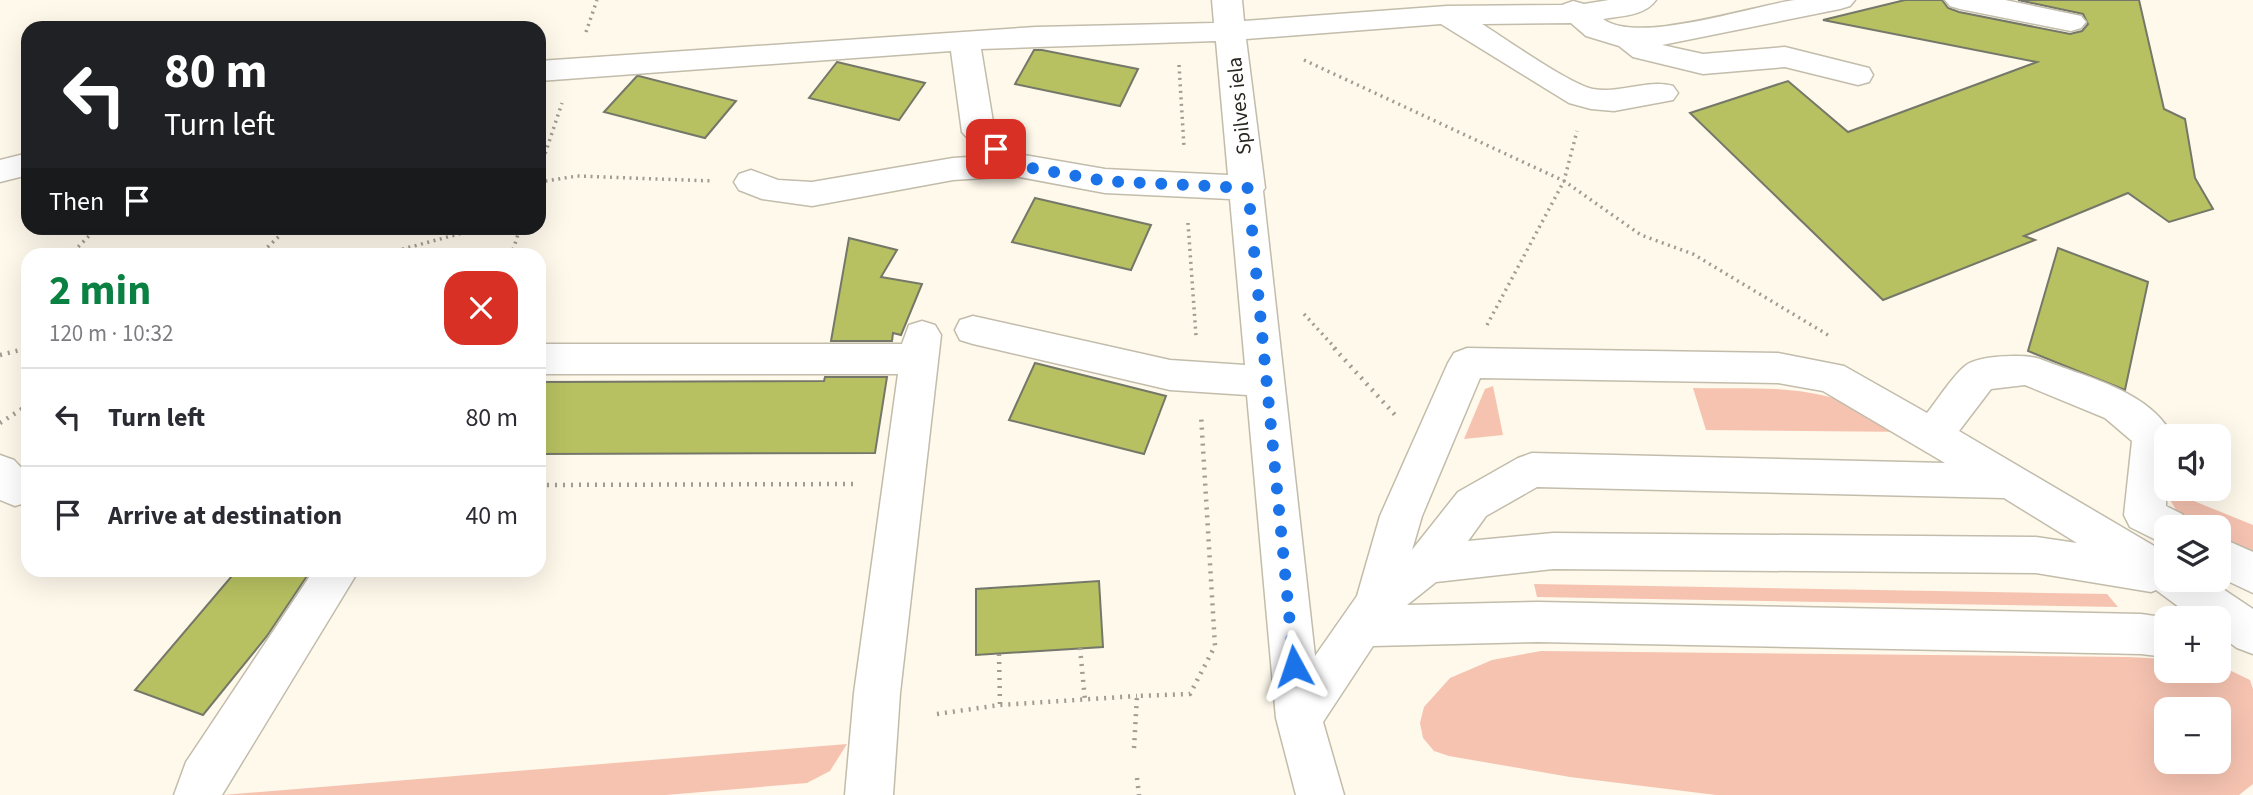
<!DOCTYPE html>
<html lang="en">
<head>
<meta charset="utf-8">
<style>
	body { margin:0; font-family:"Source Sans 3",sans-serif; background:#f2f2f3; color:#2b2b33; height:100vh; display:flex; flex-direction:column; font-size:26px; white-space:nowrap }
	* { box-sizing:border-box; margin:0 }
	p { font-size:23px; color:#7c7c81 }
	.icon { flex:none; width:38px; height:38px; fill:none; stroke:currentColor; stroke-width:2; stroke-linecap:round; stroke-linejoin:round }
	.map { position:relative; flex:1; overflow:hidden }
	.panel { position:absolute; left:21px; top:248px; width:525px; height:329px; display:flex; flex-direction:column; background:#fff; border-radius:21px; box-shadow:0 7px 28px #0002 }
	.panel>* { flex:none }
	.hud { position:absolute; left:21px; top:21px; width:525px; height:214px; border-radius:21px; box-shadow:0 7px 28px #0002; background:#202124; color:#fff; overflow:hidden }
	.controls { position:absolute; left:2154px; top:424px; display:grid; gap:14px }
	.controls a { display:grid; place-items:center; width:77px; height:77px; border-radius:14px; background:#fff; box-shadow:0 7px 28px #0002; font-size:35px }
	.pin { position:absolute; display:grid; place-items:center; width:60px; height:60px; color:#fff; margin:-30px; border-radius:14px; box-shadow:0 4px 10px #0006 }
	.me { position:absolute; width:77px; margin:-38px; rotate:355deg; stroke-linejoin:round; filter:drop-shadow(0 0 5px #0008) }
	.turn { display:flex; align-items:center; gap:24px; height:147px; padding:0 28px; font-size:32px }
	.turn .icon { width:91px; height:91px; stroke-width:2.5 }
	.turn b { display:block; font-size:49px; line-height:60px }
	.then { display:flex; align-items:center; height:66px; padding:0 28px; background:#0003; gap:14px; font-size:26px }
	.round { display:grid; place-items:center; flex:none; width:74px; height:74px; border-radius:21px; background:#f2f2f3 }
	.overview { display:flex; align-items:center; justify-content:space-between; height:119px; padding:0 28px }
	h1 { font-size:42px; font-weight:700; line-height:52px; color:#0b8043 }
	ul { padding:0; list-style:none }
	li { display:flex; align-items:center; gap:21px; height:98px; padding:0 28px; border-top:2px solid #e1e1e2 }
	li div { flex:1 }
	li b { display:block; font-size:26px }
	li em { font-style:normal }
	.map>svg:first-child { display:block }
	.green { fill:#f6c3b1; fill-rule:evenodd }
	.building { fill:#b7c161; stroke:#757868; stroke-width:2 }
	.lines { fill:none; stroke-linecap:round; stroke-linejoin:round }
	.minor-casing { stroke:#c2bcab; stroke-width:3 }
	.path-far1 { stroke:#a09c91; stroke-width:3.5; stroke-dasharray:2 4.5; stroke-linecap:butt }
	.path { stroke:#a09c91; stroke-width:4.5; stroke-dasharray:2 6; stroke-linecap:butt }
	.minor { fill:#fff; fill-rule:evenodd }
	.route { stroke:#1a73e8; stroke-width:12; stroke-dasharray:0 21.6 }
	.labels { text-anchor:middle; stroke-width:6; stroke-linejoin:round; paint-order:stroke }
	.street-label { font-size:21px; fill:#292620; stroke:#fff }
</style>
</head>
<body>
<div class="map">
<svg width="2253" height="795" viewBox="0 0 2253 795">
	<rect width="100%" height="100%" fill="#fef9eb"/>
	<!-- green -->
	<g class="green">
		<polygon points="1493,386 1503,435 1464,439 1485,389"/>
		<path d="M1693,388C1741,389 1791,385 1837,399C1862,407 1887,421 1911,432L1706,430Z"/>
		<path d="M2170,488L2184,497L2253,525V559L2219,540V527C2188,527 2181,521 2167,494Z"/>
		<polygon points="1534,584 2107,594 2118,607 1537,597"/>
		<path d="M1541,651L2128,657L2166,659V670H2219V665L2250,680L2253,689V784L2239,795H1716L1570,777L1449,756L1434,751L1423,738L1420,723L1424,707L1450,678L1492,660ZM2166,709H2219V761H2166Z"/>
		<polygon points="847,744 830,771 807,783 666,795 222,795"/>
	</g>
	<!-- building -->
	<g class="building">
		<polygon points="1905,0 1942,0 1948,8 1959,12 2070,34 2082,31 2088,24 2083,14 2018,0 2139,0 2164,109 2185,119 2195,178 2213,209 2169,222 2128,193 2024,236 2035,240 1883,300 1690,113 1788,81 1848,132 2037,62 1823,20"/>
		<polygon points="1034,50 1042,50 1138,69 1120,106 1015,84"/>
		<polygon points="837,62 925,83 899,120 809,98"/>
		<polygon points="637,76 639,76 736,101 705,138 604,112"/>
		<polygon points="1035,198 1151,225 1131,270 1012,242"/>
		<polygon points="849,238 897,250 881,277 922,284 901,335 893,333 892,341 831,341"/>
		<polygon points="2058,248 2148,282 2125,390 2028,351"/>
		<polygon points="1035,363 1166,396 1144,454 1009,420"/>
		<polygon points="825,377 887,377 875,453 539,454 539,382 824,381"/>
		<polygon points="237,570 311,570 267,636 203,715 135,690"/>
		<polygon points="1099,581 1103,647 976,655 976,589"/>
	</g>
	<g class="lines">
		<defs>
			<g id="minor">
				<path d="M1212,0H1242L1244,21L1447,6L1562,5L1573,1L1584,4L1609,0H1656C1645,16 1620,16 1603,19C1637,45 1751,6 1795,0C1814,0 1835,0 1855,0L1850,6L1840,9L1662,45L1703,54L1785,47L1869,68L1873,75L1869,82L1858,85L1785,67L1703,74L1633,57L1619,46L1586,36L1571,23L1482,24C1506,39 1569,84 1593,89C1620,94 1647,79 1673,86L1678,93L1673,100L1614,111L1591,109L1569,103L1441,24L1246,39L1265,188L1263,191L1315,656L1357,596L1380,516L1448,363L1454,353L1467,348L1778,353L1844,366L1927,413C1939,398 1951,378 1965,366C1978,355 2025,354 2040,359C2084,377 2149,390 2172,435L2166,436V506L2182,514L2188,527H2166V545L2130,527L2124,515L2132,441L2105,418L2025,385L1991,389L1959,431L2166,553V579H2208L2253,609V654L2237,648L2219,635V618H2194L2156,590L2151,592L2036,573L1553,569L1436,582L1407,605L1538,602L2141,614L2169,618L2166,657L2141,654L1538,642L1373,646L1323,722L1344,795H1296L1276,718L1247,395L1170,390L973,344L960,340L955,330L960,320L973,316L1170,360L1245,365L1230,199L1105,193L1014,176L953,180L812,206L762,199L739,190L734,182L739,174L751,170L778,180L812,182L953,158L984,156L962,132L951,51L539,81V61L1036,27L1214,23ZM1216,41L1228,175L1105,169L1024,155L994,128L981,49ZM1480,378L1778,383L1823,391L1945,463L1532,453L1518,458L1458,492L1412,550L1422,516ZM1537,487L2004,498L2077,543L2036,537L1553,533L1468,541L1486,516Z"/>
				<polygon points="1945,0 2005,0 2081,16 2086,22 2081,28 2071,31 1960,9 1950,6"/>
				<polygon points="28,153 28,175 0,182 0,160"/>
				<polygon points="922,321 935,325 941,335 900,693 893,795 845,795 854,693 898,374 539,374 539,344 902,344 909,325"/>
				<polygon points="0,455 14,460 28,475 28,502 15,506 0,500"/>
				<polygon points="2219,537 2253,552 2253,593 2219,577"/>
				<polygon points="314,570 359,570 222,795 174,795 186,762"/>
			</g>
		</defs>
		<!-- minor casing -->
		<use href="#minor" class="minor-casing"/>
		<!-- path-far1 -->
		<g class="path-far1">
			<polyline points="586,32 597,0"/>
			<polyline points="1304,60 1564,181 1641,235 1693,254 1828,335"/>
			<polyline points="1179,65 1184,147"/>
			<polyline points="539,172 562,103"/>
			<polyline points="539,182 577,176 713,181"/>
			<polyline points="1188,223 1196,336"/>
			<polyline points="69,256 97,228"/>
			<polyline points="258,256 288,228"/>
			<polyline points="377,256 481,228"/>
			<polyline points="511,256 520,228"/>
			<polyline points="1304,314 1336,349"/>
			<polyline points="1487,325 1564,181 1577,131"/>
			<polyline points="23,349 28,348"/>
		</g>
		<!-- path -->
		<g class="path">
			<polyline points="1334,348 1396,416"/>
			<polyline points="0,355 28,348"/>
			<polyline points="0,423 28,405"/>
			<polyline points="539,485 858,484"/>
			<polyline points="1080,648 1085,700"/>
			<polyline points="999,654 1000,705"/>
			<polyline points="937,714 1000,705 1137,696"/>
			<polyline points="1134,748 1137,696 1190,694 1215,646 1201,415"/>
			<polyline points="1137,778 1139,795"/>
		</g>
		<!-- minor -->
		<use href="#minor" class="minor"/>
	</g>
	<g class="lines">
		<!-- route -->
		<polyline class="route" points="996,149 1014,165 1105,181 1248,188 1294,666"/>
	</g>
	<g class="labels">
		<!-- street labels -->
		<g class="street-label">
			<text transform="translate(1239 106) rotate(-96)" y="7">Spilves iela</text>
		</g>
	</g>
</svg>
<div class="controls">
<a><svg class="icon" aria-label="sound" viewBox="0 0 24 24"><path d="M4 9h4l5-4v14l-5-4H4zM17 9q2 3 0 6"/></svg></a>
<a><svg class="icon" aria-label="layers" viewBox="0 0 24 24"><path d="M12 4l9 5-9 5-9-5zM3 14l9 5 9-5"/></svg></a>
<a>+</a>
<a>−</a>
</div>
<div class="pin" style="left:996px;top:149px;background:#d93025"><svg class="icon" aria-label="arrive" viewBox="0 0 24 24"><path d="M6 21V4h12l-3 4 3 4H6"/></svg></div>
<svg class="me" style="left:1294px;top:666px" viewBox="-20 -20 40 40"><path d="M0-17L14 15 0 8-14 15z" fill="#1a73e8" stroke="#fff" stroke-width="4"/></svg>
<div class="hud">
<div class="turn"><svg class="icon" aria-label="left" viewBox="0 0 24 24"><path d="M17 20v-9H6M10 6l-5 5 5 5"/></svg><div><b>80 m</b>Turn left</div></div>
<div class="then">Then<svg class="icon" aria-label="arrive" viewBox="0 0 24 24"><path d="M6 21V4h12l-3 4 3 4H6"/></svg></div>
</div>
<section class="panel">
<div class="overview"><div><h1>2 min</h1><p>120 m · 10:32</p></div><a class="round" style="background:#d93025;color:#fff"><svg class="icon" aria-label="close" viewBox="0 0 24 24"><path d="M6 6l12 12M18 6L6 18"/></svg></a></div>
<ul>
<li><svg class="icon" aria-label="left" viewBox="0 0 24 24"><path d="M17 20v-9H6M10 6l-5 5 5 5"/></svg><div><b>Turn left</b></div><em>80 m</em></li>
<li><svg class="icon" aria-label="arrive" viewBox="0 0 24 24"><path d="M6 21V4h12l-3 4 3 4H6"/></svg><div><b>Arrive at destination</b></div><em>40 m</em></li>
</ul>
</section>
</div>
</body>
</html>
